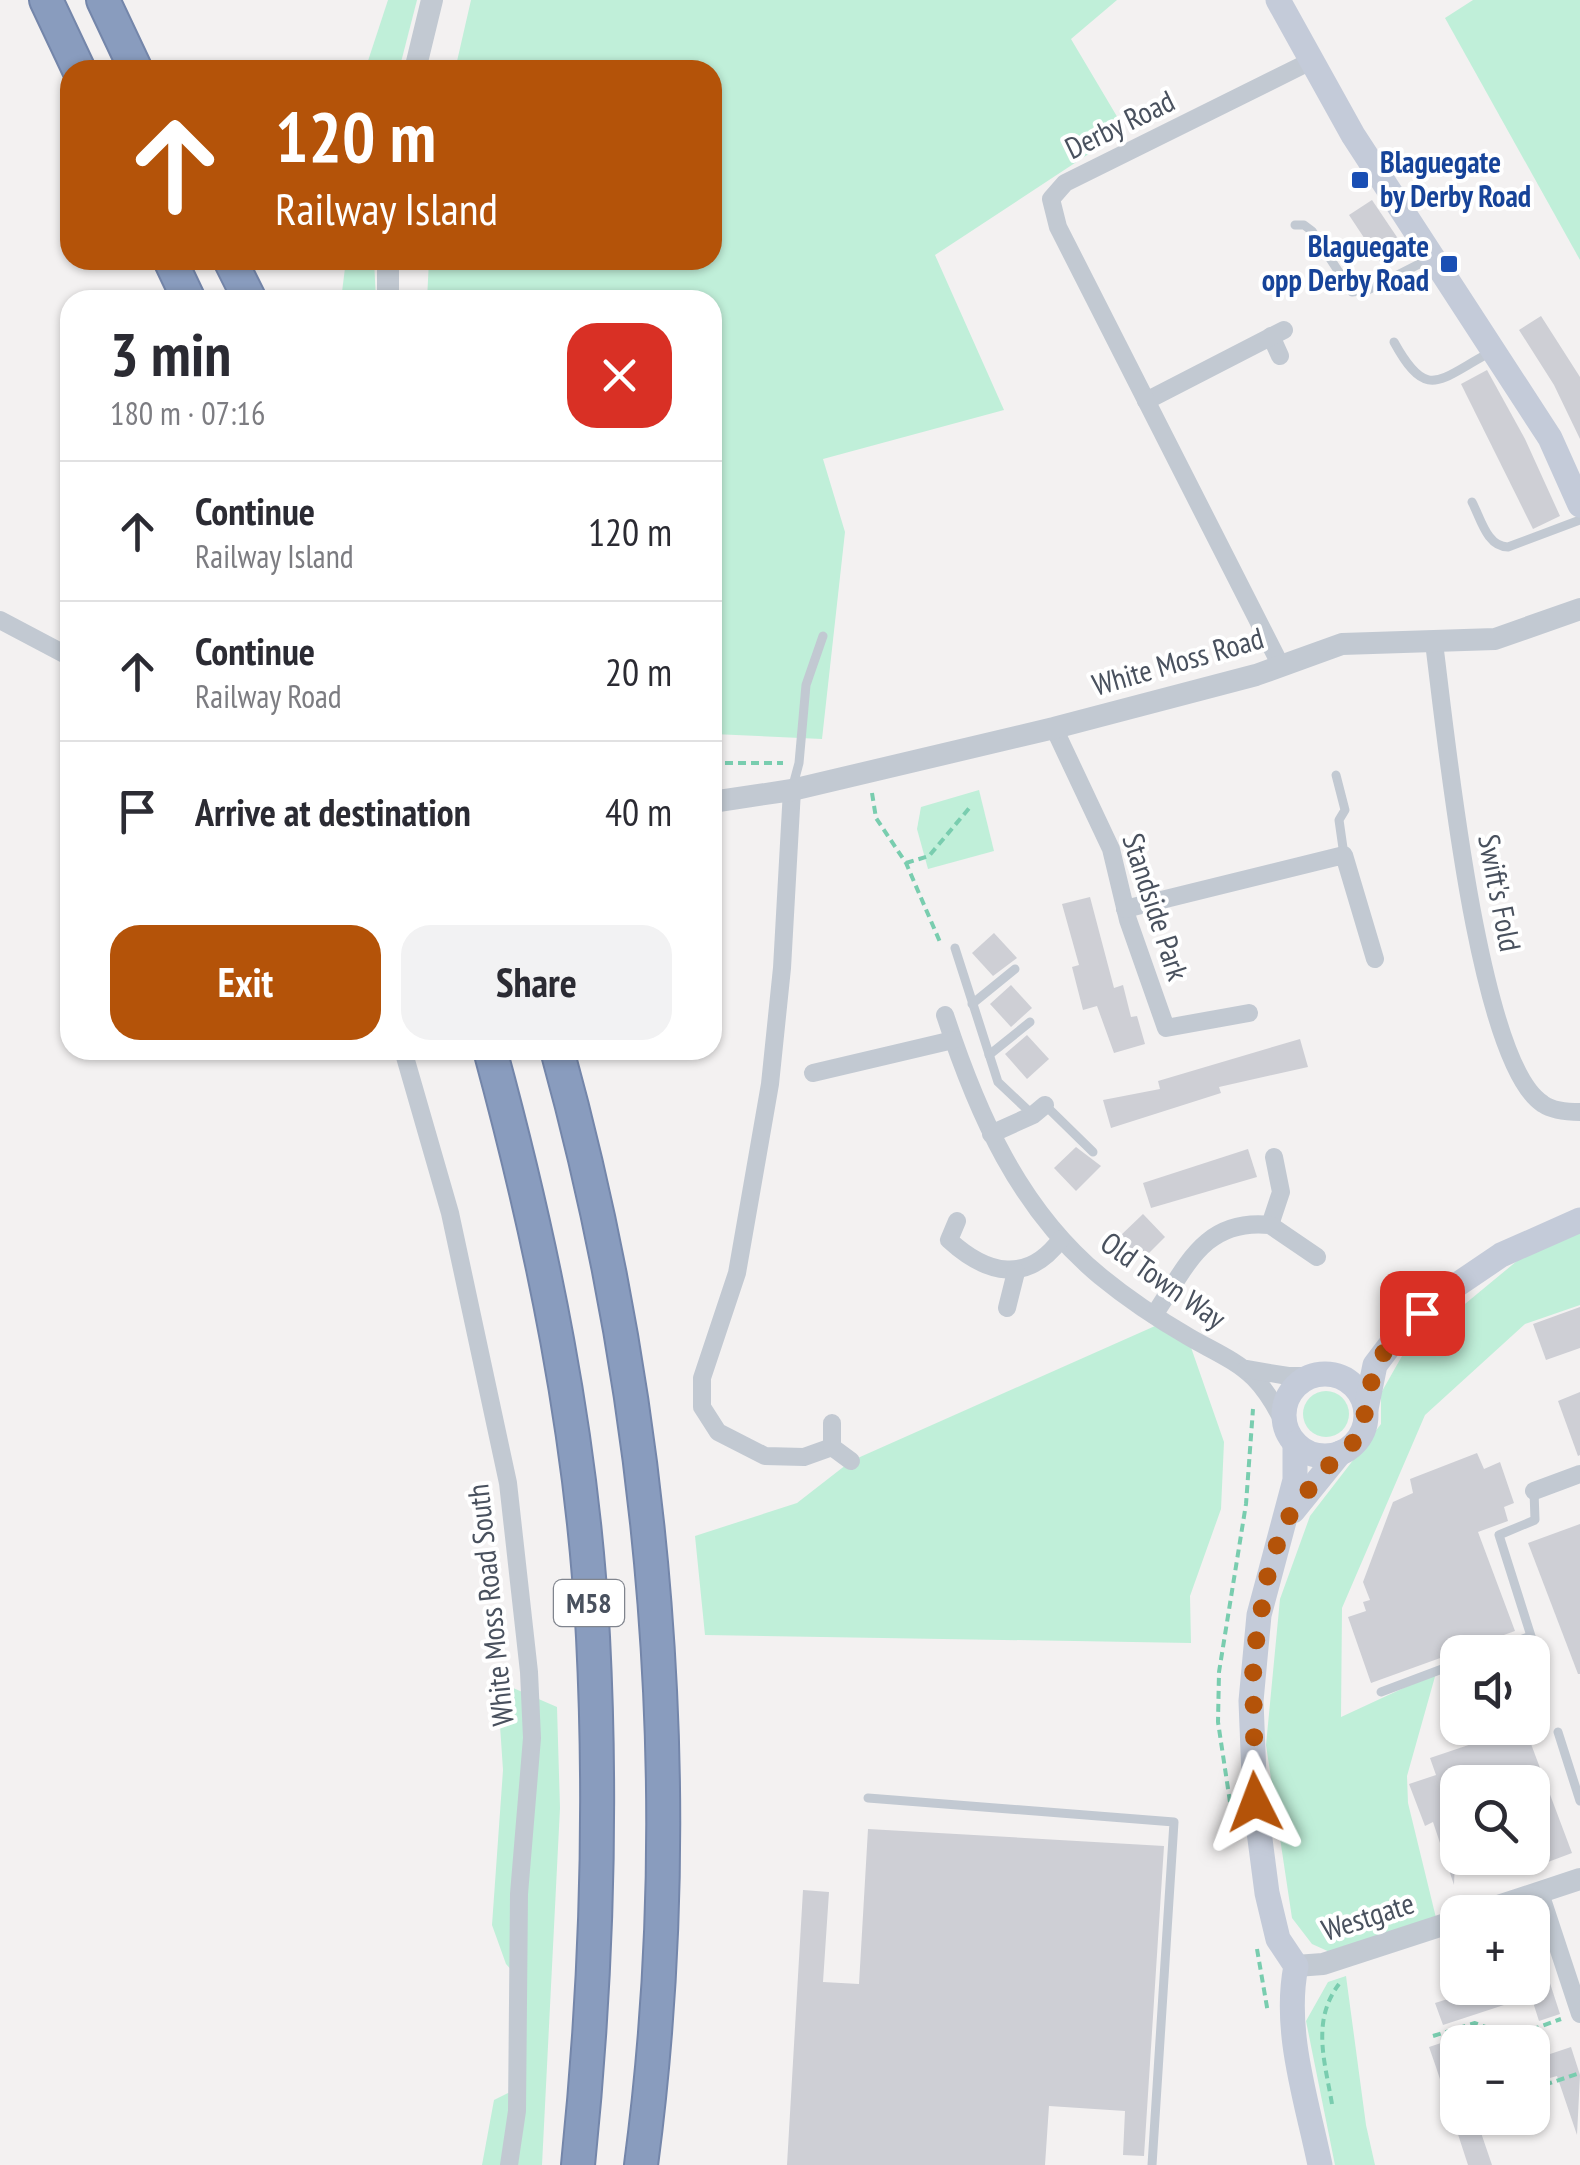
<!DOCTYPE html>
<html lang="en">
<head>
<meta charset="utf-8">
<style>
	body { margin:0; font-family:"PT Sans Narrow",sans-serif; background:#f2f2f3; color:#2b2b33; height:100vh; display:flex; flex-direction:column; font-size:38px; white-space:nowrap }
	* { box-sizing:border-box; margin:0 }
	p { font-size:32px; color:#7c7c81 }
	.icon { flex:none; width:55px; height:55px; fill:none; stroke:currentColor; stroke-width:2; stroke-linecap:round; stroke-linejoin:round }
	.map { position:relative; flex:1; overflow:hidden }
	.panel { position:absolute; left:60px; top:290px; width:662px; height:770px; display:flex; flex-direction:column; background:#fff; border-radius:30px; box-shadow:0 2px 8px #0004 }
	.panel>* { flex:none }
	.guide { position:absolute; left:60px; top:60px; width:662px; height:210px; border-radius:30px; box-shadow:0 2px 8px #0004; background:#b45309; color:#fff; overflow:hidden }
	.fabs { position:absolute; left:1440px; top:1635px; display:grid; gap:20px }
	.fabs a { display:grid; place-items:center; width:110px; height:110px; border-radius:20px; background:#fff; box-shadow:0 2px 8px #0004; font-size:50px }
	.pin { position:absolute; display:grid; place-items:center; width:85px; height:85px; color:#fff; margin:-42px; border-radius:20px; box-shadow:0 5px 15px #0006 }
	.me { position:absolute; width:110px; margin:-55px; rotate:357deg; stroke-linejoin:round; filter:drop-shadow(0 0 8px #0008) }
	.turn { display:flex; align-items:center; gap:35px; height:210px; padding:0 50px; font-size:45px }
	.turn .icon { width:130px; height:130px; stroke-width:2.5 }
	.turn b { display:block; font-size:70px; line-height:85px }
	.round { display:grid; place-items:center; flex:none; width:105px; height:105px; border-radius:30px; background:#f2f2f3 }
	.overview { display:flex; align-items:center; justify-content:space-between; height:170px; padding:0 50px }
	h1 { font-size:60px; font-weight:800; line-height:75px }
	.action { display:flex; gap:20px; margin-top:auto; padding:20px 50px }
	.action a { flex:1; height:115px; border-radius:30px; background:#b45309; color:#fff; font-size:40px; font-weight:800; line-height:115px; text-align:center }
	.action a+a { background:#f2f2f3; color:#2b2b33 }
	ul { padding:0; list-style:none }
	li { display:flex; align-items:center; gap:30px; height:140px; padding:0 50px; border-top:2px solid #e1e1e2 }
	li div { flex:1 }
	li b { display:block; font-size:38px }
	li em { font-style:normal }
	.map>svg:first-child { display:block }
	.green { fill:#c0efd9 }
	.building { fill:#cecfd5 }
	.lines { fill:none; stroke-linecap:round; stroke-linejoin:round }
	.motorway-casing { stroke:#7486aa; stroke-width:36 }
	.path { stroke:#79cdaf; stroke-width:4; stroke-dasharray:8 5; stroke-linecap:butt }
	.service { stroke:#c2c9d2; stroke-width:9 }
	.minor { stroke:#c2c9d2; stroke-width:18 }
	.tertiary { stroke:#c2c9d2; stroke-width:22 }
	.secondary { stroke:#c4cbd9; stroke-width:25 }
	.motorway { stroke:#899cbe; stroke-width:32 }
	.route { stroke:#b45309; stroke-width:18; stroke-dasharray:0 32.4 }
	.transit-dot { fill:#1a4fb4; stroke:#fff; stroke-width:4 }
	.labels { text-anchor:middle; stroke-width:8; stroke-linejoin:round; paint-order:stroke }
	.shield { fill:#fff; stroke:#80858e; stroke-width:2.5 }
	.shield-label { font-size:28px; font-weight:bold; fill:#49515e }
	.street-label { font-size:30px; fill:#49515e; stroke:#fff }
	.transit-label { font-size:30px; font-weight:bold; fill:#164399; stroke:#fff; text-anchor:start }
</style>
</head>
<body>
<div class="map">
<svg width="1580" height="2165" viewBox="0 0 1580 2165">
	<rect width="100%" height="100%" fill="#f3f1f1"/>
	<!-- green -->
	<g class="green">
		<polygon points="388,0 417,0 399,70 365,70"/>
		<polygon points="471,0 1117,0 1071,39 1125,130 935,255 1004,410 823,459 845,532 822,739 713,734 712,300 427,300 429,260 712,260 712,70 455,70"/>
		<polygon points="1473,0 1580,0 1580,260 1445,18"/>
		<polygon points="346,260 374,260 376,300 341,300"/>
		<polygon points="979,790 994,851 928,869 917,829 921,807"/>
		<polygon points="1580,1220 1580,1305 1525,1324 1425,1415 1342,1608 1341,1717 1436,1673 1407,1776 1408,1803 1438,1926 1343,1958 1312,1944 1292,1918 1266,1745 1280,1599 1310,1516 1381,1424 1381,1393 1402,1356 1529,1251"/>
		<polygon points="1164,1322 1187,1336 1224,1442 1221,1509 1190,1596 1191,1643 705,1635 695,1536 797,1503 851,1461"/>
		<circle cx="1326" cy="1414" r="23"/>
		<polygon points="497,1681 557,1707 560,1808 542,2165 482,2165 494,2100 522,2086 525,1985 506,1964 492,1925 503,1770"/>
		<polygon points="1346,1976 1366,2125 1375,2165 1335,2165 1306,2021 1328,1982"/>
	</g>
	<!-- building -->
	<g class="building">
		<polygon points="1372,200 1407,252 1384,268 1349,215"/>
		<polygon points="1541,316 1580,377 1580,439 1554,385 1519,330"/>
		<polygon points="1487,370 1525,439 1560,516 1533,529 1461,384"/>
		<polygon points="1090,897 1114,988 1123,985 1131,1017 1137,1016 1145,1044 1114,1053 1097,1006 1083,1010 1072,967 1079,965 1062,904"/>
		<polygon points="994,933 1017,958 993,976 972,953"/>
		<polygon points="1011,985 1032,1008 1011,1027 990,1004"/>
		<polygon points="1027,1035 1049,1059 1027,1079 1005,1054"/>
		<polygon points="1300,1039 1308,1067 1219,1087 1221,1093 1111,1128 1103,1100 1160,1089 1158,1081"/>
		<polygon points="1076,1147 1101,1166 1076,1191 1054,1168"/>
		<polygon points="1248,1149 1257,1177 1151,1208 1143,1183"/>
		<polygon points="1143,1214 1165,1237 1142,1260 1119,1237"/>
		<polygon points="1580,1307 1580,1348 1546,1360 1533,1324"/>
		<polygon points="1580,1392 1580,1455 1578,1456 1558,1401"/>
		<polygon points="1477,1453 1484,1469 1500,1462 1514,1503 1504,1507 1508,1521 1478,1532 1515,1631 1371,1683 1348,1617 1366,1611 1363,1602 1370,1600 1363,1582 1393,1502 1413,1493 1410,1479"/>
		<polygon points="1580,1524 1580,1674 1578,1674 1528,1543"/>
		<polygon points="1519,1728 1525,1728 1572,1853 1532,1868 1532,1782 1501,1782 1497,1772 1471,1782 1458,1782 1454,1885 1433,1822 1425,1826 1409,1784 1436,1775 1430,1758"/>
		<polygon points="868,1829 1164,1846 1144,2156 1123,2155 1125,2111 1049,2106 1045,2165 787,2165 803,1890 829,1892 823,1982 859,1984"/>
		<polygon points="1536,1940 1560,2014 1539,2021 1531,1996 1443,2025 1435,2003 1483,1988 1532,1988 1532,1941"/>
		<polygon points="1450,2040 1458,2061 1458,2118 1476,2118 1492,2165 1468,2165 1436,2067 1429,2047"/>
		<polygon points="1571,2047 1580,2075 1577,2135 1557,2076 1532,2083 1532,2060"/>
	</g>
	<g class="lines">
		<defs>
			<g id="motorway">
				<polyline points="46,0 79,70"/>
				<polyline points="103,0 136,70"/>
				<polyline points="170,260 189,300"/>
				<polyline points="230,260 250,300"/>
				<path d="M490,1050C542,1241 583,1439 593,1637C602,1813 596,1990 578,2165"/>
				<path d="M557,1050C656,1408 690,1796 641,2165"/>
			</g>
		</defs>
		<!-- motorway casing -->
		<use href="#motorway" class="motorway-casing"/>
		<!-- path -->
		<g class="path">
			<polyline points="712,763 783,763"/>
			<polyline points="872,793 876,818 906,863 940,942"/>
			<polyline points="906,863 929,856 971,806"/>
			<polyline points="1230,1802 1218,1722 1219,1672 1246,1504 1253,1409"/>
			<polyline points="1257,1949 1268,2013"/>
			<polyline points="1456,2029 1461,2042"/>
			<polyline points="1433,2036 1475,2023 1512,2037 1561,2019"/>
			<polyline points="1532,2089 1580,2073"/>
			<path d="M1332,2104C1325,2062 1311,2021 1339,1984"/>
		</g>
		<!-- service -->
		<g class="service">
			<polyline points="1295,225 1304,225 1312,231 1352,292 1368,290 1431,258"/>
			<path d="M1394,342C1427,402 1438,380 1489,353"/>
			<path d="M1472,502C1481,519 1487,547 1508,547L1580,520"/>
			<polyline points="1336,775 1345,810 1339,820 1344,855"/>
			<polyline points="792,789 799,763 806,685 823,636"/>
			<polyline points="955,948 998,1082 1033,1115"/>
			<polyline points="972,1004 1015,969"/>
			<polyline points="989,1055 1030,1022"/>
			<polyline points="1045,1105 1093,1152"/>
			<polyline points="1487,1652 1531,1636 1499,1535 1535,1520 1534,1491"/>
			<polyline points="1381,1692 1458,1663"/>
			<polyline points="1558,1732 1580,1801"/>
			<polyline points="868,1798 1174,1822 1152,2165"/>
		</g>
		<!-- minor -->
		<g class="minor">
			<polyline points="1271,336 1280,356"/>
			<polyline points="1146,401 1284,330"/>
			<polyline points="0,620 70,657"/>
			<path d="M1434,643C1445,725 1477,1063 1543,1104C1553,1111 1569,1112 1580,1112"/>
			<polyline points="1280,664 1058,227 1051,199 1065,183 1311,61"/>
			<polyline points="1054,728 1111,849 1128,920 1166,1028 1249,1013"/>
			<polyline points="792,790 782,968 770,1084 737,1273 702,1378 702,1407 718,1432 765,1456 804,1457 832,1447"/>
			<polyline points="1125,909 1344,855 1375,959"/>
			<path d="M945,1015C977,1113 1019,1209 1100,1276C1128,1299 1158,1319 1189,1337C1211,1350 1236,1360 1254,1378C1267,1391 1276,1407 1284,1423"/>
			<polyline points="403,1050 450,1213 508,1483 529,1672 532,1738 519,1894 517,2111 509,2165"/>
			<polyline points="813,1073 953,1040"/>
			<polyline points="991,1134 1033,1115 1045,1105"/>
			<path d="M957,1221L949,1240C987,1275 1028,1284 1061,1239"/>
			<polyline points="1270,1225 1281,1192 1274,1157"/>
			<polyline points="1007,1308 1016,1272"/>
			<path d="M1154,1315C1186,1268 1203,1218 1270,1225L1317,1257"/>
			<polyline points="1246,1369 1288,1376 1311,1376"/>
			<polyline points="832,1423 832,1447 851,1461"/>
			<polyline points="1534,1491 1580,1474"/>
			<polyline points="1540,1893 1580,2014"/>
		</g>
		<!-- tertiary -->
		<g class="tertiary">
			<polyline points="415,70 432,0"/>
			<polyline points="388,260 388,300"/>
			<polyline points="712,802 792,790 1054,728 1256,675 1342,644 1495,639 1580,609"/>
			<polyline points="1480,1912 1580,1879"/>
			<polyline points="1296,1966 1323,1964 1458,1920"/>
		</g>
		<!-- secondary -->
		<g class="secondary">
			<polyline points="1278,0 1353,135 1550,438 1580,505"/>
			<circle cx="1325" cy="1415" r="41"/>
			<polyline points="1366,1409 1375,1365 1397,1336 1448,1291 1501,1255 1580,1220"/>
			<path d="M1295,1443V1480L1259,1615L1251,1701L1255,1801L1267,1893L1278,1939L1296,1966C1283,2031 1307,2101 1320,2165"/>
			<polyline points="1293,1511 1340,1453"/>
		</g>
		<!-- motorway -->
		<use href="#motorway" class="motorway"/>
	</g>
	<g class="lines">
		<!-- route -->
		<polyline class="route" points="1255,1802 1253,1659 1267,1578 1283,1525 1320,1474 1360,1436 1375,1365 1396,1336 1422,1313"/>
	</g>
	<!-- markers -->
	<g class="transit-dot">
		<rect x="1350" y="170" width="20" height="20" rx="5"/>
		<rect x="1439" y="254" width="20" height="20" rx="5"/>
	</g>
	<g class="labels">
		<!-- shield labels -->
		<rect class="shield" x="554" y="1580" width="70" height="46" rx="8"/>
		<g class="shield-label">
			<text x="589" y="1613">M58</text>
		</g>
		<!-- street labels -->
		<g class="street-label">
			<text transform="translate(1120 125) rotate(-26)" y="10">Derby Road</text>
			<text transform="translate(1178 662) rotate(-16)" y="10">White Moss Road</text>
			<text transform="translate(1499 893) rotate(79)" y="10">Swift's Fold</text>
			<text transform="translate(1155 907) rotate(72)" y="10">Standside Park</text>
			<text transform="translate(1163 1281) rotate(35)" y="10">Old Town Way</text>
			<text transform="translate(491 1605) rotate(-96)" y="10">White Moss Road South</text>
			<text transform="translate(1368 1917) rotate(-18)" y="10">Westgate</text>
		</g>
		<!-- transit labels -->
		<g class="transit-label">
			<text x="1380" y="173">Blaguegate<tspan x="1380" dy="34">by Derby Road</tspan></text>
			<text x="1429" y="257" text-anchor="end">Blaguegate<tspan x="1429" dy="34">opp Derby Road</tspan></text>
		</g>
	</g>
</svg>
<div class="fabs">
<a><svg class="icon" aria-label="sound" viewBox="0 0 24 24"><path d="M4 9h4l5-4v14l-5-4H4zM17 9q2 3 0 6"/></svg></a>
<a><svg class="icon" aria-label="search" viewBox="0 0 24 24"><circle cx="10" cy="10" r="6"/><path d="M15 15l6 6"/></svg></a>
<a>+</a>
<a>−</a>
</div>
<div class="pin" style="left:1422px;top:1313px;background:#d93025"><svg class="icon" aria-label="arrive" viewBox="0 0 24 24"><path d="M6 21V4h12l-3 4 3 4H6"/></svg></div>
<svg class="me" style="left:1255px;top:1802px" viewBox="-20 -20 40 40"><path d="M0-17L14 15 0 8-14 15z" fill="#b45309" stroke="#fff" stroke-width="4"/></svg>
<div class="guide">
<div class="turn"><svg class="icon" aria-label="ahead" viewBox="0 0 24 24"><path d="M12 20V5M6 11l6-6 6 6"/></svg><div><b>120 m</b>Railway Island</div></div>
</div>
<section class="panel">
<div class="overview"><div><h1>3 min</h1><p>180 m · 07:16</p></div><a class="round" style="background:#d93025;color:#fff"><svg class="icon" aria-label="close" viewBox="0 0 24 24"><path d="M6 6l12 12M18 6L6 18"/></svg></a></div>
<ul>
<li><svg class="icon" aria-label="ahead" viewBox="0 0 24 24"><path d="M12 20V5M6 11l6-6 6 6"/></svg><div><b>Continue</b><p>Railway Island</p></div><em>120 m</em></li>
<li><svg class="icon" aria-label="ahead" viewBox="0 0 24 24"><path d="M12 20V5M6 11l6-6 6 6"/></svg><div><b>Continue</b><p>Railway Road</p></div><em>20 m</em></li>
<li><svg class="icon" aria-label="arrive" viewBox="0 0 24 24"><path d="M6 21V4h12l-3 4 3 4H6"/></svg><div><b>Arrive at destination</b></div><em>40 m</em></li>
</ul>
<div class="action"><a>Exit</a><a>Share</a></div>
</section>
</div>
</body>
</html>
